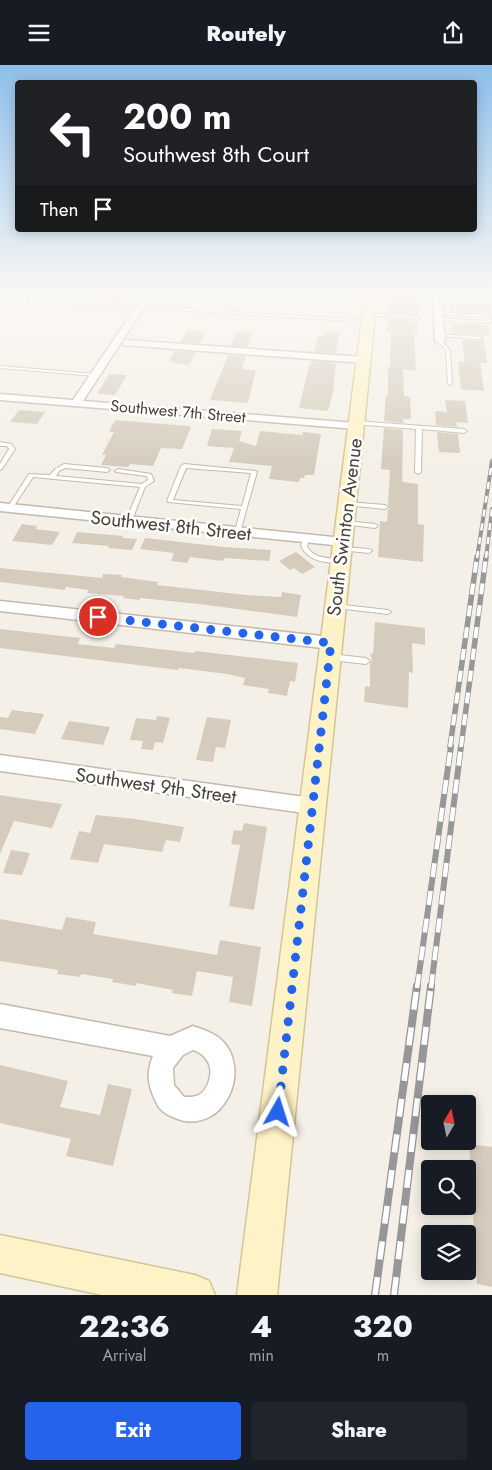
<!DOCTYPE html>
<html lang="en">
<head>
<meta charset="utf-8">
<style>
	body { margin:0; font-family:Jost,sans-serif; background:#20242c; color:#f1f3f6; height:100vh; display:flex; flex-direction:column; font-size:19px; white-space:nowrap }
	* { box-sizing:border-box; margin:0 }
	p { font-size:16px; color:#9ea1a6 }
	.icon { flex:none; width:28px; height:28px; fill:none; stroke:currentColor; stroke-width:2; stroke-linecap:round; stroke-linejoin:round }
	.map { position:relative; height:1230px; overflow:hidden }
	.side { display:flex; flex-direction:column; background:#171b24; flex:1 }
	.side>* { flex:none }
	.banner { position:absolute; left:15px; top:15px; width:462px; height:152px; border-radius:5px; box-shadow:0 2px 12px #0003; background:#202124; color:#fff; overflow:hidden }
	.needle { width:32px; rotate:9deg }
	.fabs { position:absolute; left:421px; top:1030px; display:grid; gap:10px }
	.fabs a { display:grid; place-items:center; width:55px; height:55px; border-radius:5px; background:#171b24; box-shadow:0 2px 12px #0003; font-size:25px }
	.pin { position:absolute; display:grid; place-items:center; width:42px; height:42px; color:#fff; margin:-21px; border:2px solid #fff; border-radius:50%; box-shadow:0 1px 5px #0007 }
	.me { position:absolute; width:55px; margin:-28px; rotate:6deg; stroke-linejoin:round; filter:drop-shadow(0 0 4px #0008) }
	.turn { display:flex; align-items:center; gap:18px; height:105px; padding:0 25px; font-size:22px }
	.turn .icon { width:65px; height:65px; stroke-width:2.5 }
	.turn b { display:block; font-size:35px; line-height:42px }
	.then { display:flex; align-items:center; height:48px; padding:0 25px; background:#0003; gap:10px; font-size:19px }
	.eta { display:flex; justify-content:space-evenly; align-items:center; height:85px; text-align:center }
	.eta b { font-size:30px; font-weight:800; line-height:35px }
	.primary-button { display:flex; gap:10px; margin-top:auto; padding:10px 25px }
	.primary-button a { flex:1; height:58px; border-radius:5px; background:#2563eb; color:#fff; font-size:20px; font-weight:800; line-height:58px; text-align:center }
	.primary-button a+a { background:#20242c; color:#f1f3f6 }
	header { display:flex; justify-content:space-between; align-items:center; height:65px; padding:0 25px; background:#171b24; font-size:22px; font-weight:800 }
	.map>svg:first-child { display:block }
	.building { fill:#d5ccbd }
	.lines { fill:none; stroke-linecap:round; stroke-linejoin:round }
	.lane-casing { stroke:#c2bbad; stroke-width:2 }
	.street-casing { stroke:#c2bbad; stroke-width:3 }
	.secondary-casing { stroke:#d4c598; stroke-width:3 }
	.lane { fill:#fff; fill-rule:evenodd }
	.street { fill:#fff; fill-rule:evenodd }
	.secondary { fill:#fef2c7; fill-rule:evenodd }
	.rail-far3-casing { stroke:#979797; stroke-width:4 }
	.rail-far2-casing { stroke:#979797; stroke-width:5.5 }
	.rail-far1-casing { stroke:#979797; stroke-width:6 }
	.rail-casing { stroke:#979797; stroke-width:8 }
	.rail-far3 { stroke:#fff; stroke-width:2.5; stroke-dasharray:7; stroke-linecap:butt }
	.rail-far2 { stroke:#fff; stroke-width:4; stroke-dasharray:11; stroke-linecap:butt }
	.rail-far1 { stroke:#fff; stroke-width:4.5; stroke-dasharray:14; stroke-linecap:butt }
	.rail { stroke:#fff; stroke-width:5.5; stroke-dasharray:18; stroke-linecap:butt }
	.route { stroke:#2563eb; stroke-width:9; stroke-dasharray:0 16.2 }
	.labels { text-anchor:middle; stroke-width:5; stroke-linejoin:round; paint-order:stroke }
	.far-street-label { font-size:16px; fill:#474136; stroke:#fff }
	.street-label { font-size:19px; fill:#474136; stroke:#fff }
</style>
</head>
<body>
<header><svg class="icon" aria-label="menu" viewBox="0 0 24 24"><path d="M4 6h16M4 12h16M4 18h16"/></svg>Routely<svg class="icon" aria-label="share" viewBox="0 0 24 24"><path d="M12 15V3M7 8l5-5 5 5M5 13v7h14v-7"/></svg></header>
<div class="map">
<svg width="492" height="1230" viewBox="0 0 492 1230">
	<rect width="100%" height="100%" fill="#f4f0e7"/>
	<!-- building -->
	<g class="building">
		<polygon points="111,230 129,230 121,241 103,240"/>
		<polygon points="389,230 418,230 418,250 388,248"/>
		<polygon points="449,238 490,240 492,250 487,248 450,246"/>
		<polygon points="388,253 417,256 417,269 414,268 416,306 403,304 404,331 410,332 411,354 403,354 403,358 384,356 386,330 388,330 388,302 390,302 391,267 387,267"/>
		<polygon points="451,258 487,260 489,271 451,268"/>
		<polygon points="187,265 206,267 200,278 180,277"/>
		<polygon points="240,266 253,267 248,282 231,281 236,267"/>
		<polygon points="324,266 339,267 336,288 314,287 318,271 323,271"/>
		<polygon points="462,275 484,275 487,298 480,298 484,326 461,324 458,297 465,297"/>
		<polygon points="175,286 196,287 189,300 169,297"/>
		<polygon points="228,290 246,291 242,304 256,305 248,338 210,335"/>
		<polygon points="312,296 336,298 333,327 328,346 299,343 309,301 310,301"/>
		<polygon points="109,309 127,310 115,330 97,329"/>
		<polygon points="445,335 465,336 468,358 456,357 457,362 436,360 435,346 447,347"/>
		<polygon points="19,345 45,347 37,359 10,357"/>
		<polygon points="115,355 188,361 191,362 182,384 161,383 153,401 130,399 128,402 101,400 106,390 102,390 114,367 109,367"/>
		<polygon points="384,363 403,365 402,417 418,419 418,459 424,460 423,497 378,492 380,456 387,457 388,445 390,443 388,440 390,405 381,404"/>
		<polygon points="212,364 242,366 239,376 256,381 260,366 302,370 303,367 321,369 314,410 305,410 304,413 300,413 299,417 269,414 272,401 229,397 234,383 207,381"/>
		<polygon points="437,367 458,369 460,388 439,387"/>
		<polygon points="22,459 37,461 36,464 60,467 52,480 12,476"/>
		<polygon points="77,467 123,471 122,473 137,474 132,485 108,483 109,481 72,478"/>
		<polygon points="145,473 224,482 271,485 269,496 224,493 223,496 190,492 187,498 171,496 174,488 140,484"/>
		<polygon points="296,487 315,502 302,509 294,503 290,505 279,496"/>
		<polygon points="0,503 102,513 103,509 122,510 121,512 158,517 157,520 246,530 281,532 282,527 301,530 297,552 199,539 140,533 139,535 123,533 124,531 87,528 89,525 66,522 65,525 0,517"/>
		<polygon points="375,557 425,563 425,580 412,578 413,608 409,607 408,643 364,637 365,621 370,622 370,598 372,596 370,588 373,589"/>
		<polygon points="0,564 80,573 78,579 114,583 116,579 194,588 195,586 298,598 295,617 290,616 287,631 268,628 269,624 243,620 245,613 227,609 179,603 178,605 0,583"/>
		<polygon points="12,645 44,649 35,669 0,664 0,652 8,653"/>
		<polygon points="157,651 170,653 163,678 155,677 153,685 141,684 143,676 130,675 136,653 156,655"/>
		<polygon points="207,652 231,655 225,683 216,682 213,697 196,695"/>
		<polygon points="69,656 110,662 103,680 61,674"/>
		<polygon points="0,730 40,736 62,739 52,763 14,756 0,789"/>
		<polygon points="96,750 135,754 184,762 180,777 166,775 162,787 104,779 98,798 70,794 79,766 90,768"/>
		<polygon points="244,758 267,762 254,845 229,841 240,780 231,779 234,765 242,766"/>
		<polygon points="11,785 30,788 22,810 3,808"/>
		<polygon points="66,852 96,857 93,869 217,890 220,875 261,882 252,941 229,937 233,912 197,906 192,931 172,928 173,925 136,918 136,921 112,917 113,914 81,909 80,912 57,909 58,905 0,896 0,854 62,865"/>
		<polygon points="0,1000 68,1016 60,1042 100,1050 108,1019 132,1024 113,1101 66,1091 71,1074 0,1058"/>
		<polygon points="469,1079 492,1082 492,1222 477,1219"/>
	</g>
	<g class="lines">
		<defs>
			<g id="lane">
				<polygon points="34,230 38,230 32,237 137,244 139,245 137,246 28,239 28,237"/>
				<path d="M275,230H289C286,232 278,232 275,230Z"/>
				<polygon points="462,230 490,230 492,237 490,238 437,235 435,234 437,233 488,236 487,232 464,231"/>
				<polygon points="140,241 368,255 370,256 368,257 139,243 138,242"/>
				<polygon points="438,247 487,250 489,251 491,257 489,258 439,255 438,255 438,253 486,256 485,252 437,249 436,248"/>
				<polygon points="369,248 419,252 421,253 419,254 368,250 368,248"/>
				<polygon points="440,269 481,272 483,273 481,274 438,271 438,270"/>
				<polygon points="440,275 450,285 452,319 450,320 448,319 446,285 438,276"/>
				<polygon points="0,301 95,309 97,310 95,311 0,303"/>
				<polygon points="356,356 464,364 467,366 464,368 422,364 421,407 418,409 415,407 416,364 354,359 353,358"/>
				<polygon points="0,377 11,379 15,384 2,404 0,405 0,399 9,384 7,381 0,381"/>
				<polygon points="64,399 107,403 110,405 107,407 65,403 59,406 56,411 142,419 148,415 147,411 116,407 115,406 118,404 151,409 154,416 145,422 132,455 129,457 126,455 140,422 33,412 12,444 8,444 7,443 29,409 50,410 55,404"/>
				<path d="M184,399L256,406L257,407L240,467L238,468L235,466L241,444L168,437L167,436L181,401ZM186,403L251,408L242,441L173,435Z"/>
				<polygon points="347,437 385,440 388,442 385,444 345,440 344,439"/>
				<polygon points="345,456 375,459 378,461 375,463 343,459 342,458"/>
				<path d="M306,472L309,474L307,481C314,495 329,492 342,495V497C326,499 308,496 301,481L303,474Z"/>
				<polygon points="342,482 369,484 372,486 369,488 340,485 339,484"/>
				<polygon points="335,539 388,545 391,547 388,549 337,543 335,543 334,541"/>
				<polygon points="331,589 366,593 370,596 366,599 331,595 327,592"/>
			</g>
			<g id="street">
				<polygon points="144,230 152,230 83,336 356,358 362,361 356,364 0,335 0,329 73,335"/>
				<polygon points="433,230 441,230 445,276 440,279 435,276"/>
				<polygon points="126,275 363,292 368,295 363,298 123,280 123,276"/>
				<polygon points="0,438 343,473 350,477 343,481 0,446"/>
				<polygon points="0,536 331,572 336,574 339,578 336,582 331,584 0,546"/>
				<polygon points="0,690 312,733 319,735 321,741 319,747 312,749 0,706"/>
				<path d="M0,939L170,971L193,961C201,964 211,967 218,972C256,1002 223,1073 175,1053C165,1049 159,1045 155,1035C148,1019 146,1008 153,991L0,963ZM193,985C199,987 205,991 208,997C214,1007 208,1028 196,1031C193,1032 188,1032 184,1032L174,1020L173,1003L183,990Z"/>
			</g>
			<g id="secondary">
				<polygon points="365,230 377,230 277,1230 237,1230"/>
				<polygon points="0,1170 195,1210 209,1216 215,1230 102,1230 0,1208"/>
			</g>
		</defs>
		<!-- lane casing -->
		<use href="#lane" class="lane-casing"/>
		<!-- street casing -->
		<use href="#street" class="street-casing"/>
		<!-- secondary casing -->
		<use href="#secondary" class="secondary-casing"/>
		<!-- lane -->
		<use href="#lane" class="lane"/>
		<!-- street -->
		<use href="#street" class="street"/>
		<!-- secondary -->
		<use href="#secondary" class="secondary"/>
		<defs>
			<g id="rail-far3">
				<polyline points="477,493 492,396"/>
				<polyline points="486,493 492,444"/>
			</g>
			<g id="rail-far2">
				<polyline points="450,682 477,492"/>
				<polyline points="461,682 486,492"/>
			</g>
			<g id="rail-far1">
				<polyline points="417,923 451,681"/>
				<polyline points="431,923 461,681"/>
			</g>
			<g id="rail">
				<polyline points="375,1230 417,921"/>
				<polyline points="394,1230 431,921"/>
			</g>
		</defs>
		<!-- rail-far3 casing -->
		<use href="#rail-far3" class="rail-far3-casing"/>
		<!-- rail-far2 casing -->
		<use href="#rail-far2" class="rail-far2-casing"/>
		<!-- rail-far1 casing -->
		<use href="#rail-far1" class="rail-far1-casing"/>
		<!-- rail casing -->
		<use href="#rail" class="rail-casing"/>
		<!-- rail-far3 -->
		<use href="#rail-far3" class="rail-far3"/>
		<!-- rail-far2 -->
		<use href="#rail-far2" class="rail-far2"/>
		<!-- rail-far1 -->
		<use href="#rail-far1" class="rail-far1"/>
		<!-- rail -->
		<use href="#rail" class="rail"/>
	</g>
	<!-- sky -->
	<linearGradient id="sky" x2="0" y2="1"><stop stop-color="#8dbfeb"/><stop offset="0.57" stop-color="#faf8f4"/><stop offset="1" stop-color="#faf8f4" stop-opacity="0"/></linearGradient>
	<rect width="492" height="402" fill="url(#sky)"/>
	<g class="lines">
		<!-- route -->
		<polyline class="route" points="98,552 331,578 278,1047"/>
	</g>
	<g class="labels">
		<!-- far-street labels -->
		<g class="far-street-label">
			<text transform="translate(178 346) rotate(5)" y="6">Southwest 7th Street</text>
		</g>
		<!-- street labels -->
		<g class="street-label">
			<text transform="translate(171 460) rotate(6)" y="7">Southwest 8th Street</text>
			<text transform="translate(344 462) rotate(-83)" y="7">South Swinton Avenue</text>
			<text transform="translate(156 720) rotate(8)" y="7">Southwest 9th Street</text>
		</g>
	</g>
</svg>
<div class="fabs">
<a><svg class="needle" viewBox="-14 -14 28 28"><path d="M0-13l5 13h-10z" fill="#e53935"/><path d="M0 13l5-13h-10z" fill="#9ea1a6"/></svg></a>
<a><svg class="icon" aria-label="search" viewBox="0 0 24 24"><circle cx="10" cy="10" r="6"/><path d="M15 15l6 6"/></svg></a>
<a><svg class="icon" aria-label="layers" viewBox="0 0 24 24"><path d="M12 4l9 5-9 5-9-5zM3 14l9 5 9-5"/></svg></a>
</div>
<div class="pin" style="left:98px;top:552px;background:#d93025"><svg class="icon" aria-label="arrive" viewBox="0 0 24 24"><path d="M6 21V4h12l-3 4 3 4H6"/></svg></div>
<svg class="me" style="left:278px;top:1047px" viewBox="-20 -20 40 40"><path d="M0-17L14 15 0 8-14 15z" fill="#2563eb" stroke="#fff" stroke-width="4"/></svg>
<div class="banner">
<div class="turn"><svg class="icon" aria-label="left" viewBox="0 0 24 24"><path d="M17 20v-9H6M10 6l-5 5 5 5"/></svg><div><b>200 m</b>Southwest 8th Court</div></div>
<div class="then">Then<svg class="icon" aria-label="arrive" viewBox="0 0 24 24"><path d="M6 21V4h12l-3 4 3 4H6"/></svg></div>
</div>
</div>
<section class="side">
<div class="eta">
<div><b>22:36</b><p>Arrival</p></div>
<div><b>4</b><p>min</p></div>
<div><b>320</b><p>m</p></div>
</div>
<div class="primary-button"><a>Exit</a><a>Share</a></div>
</section>
</body>
</html>
